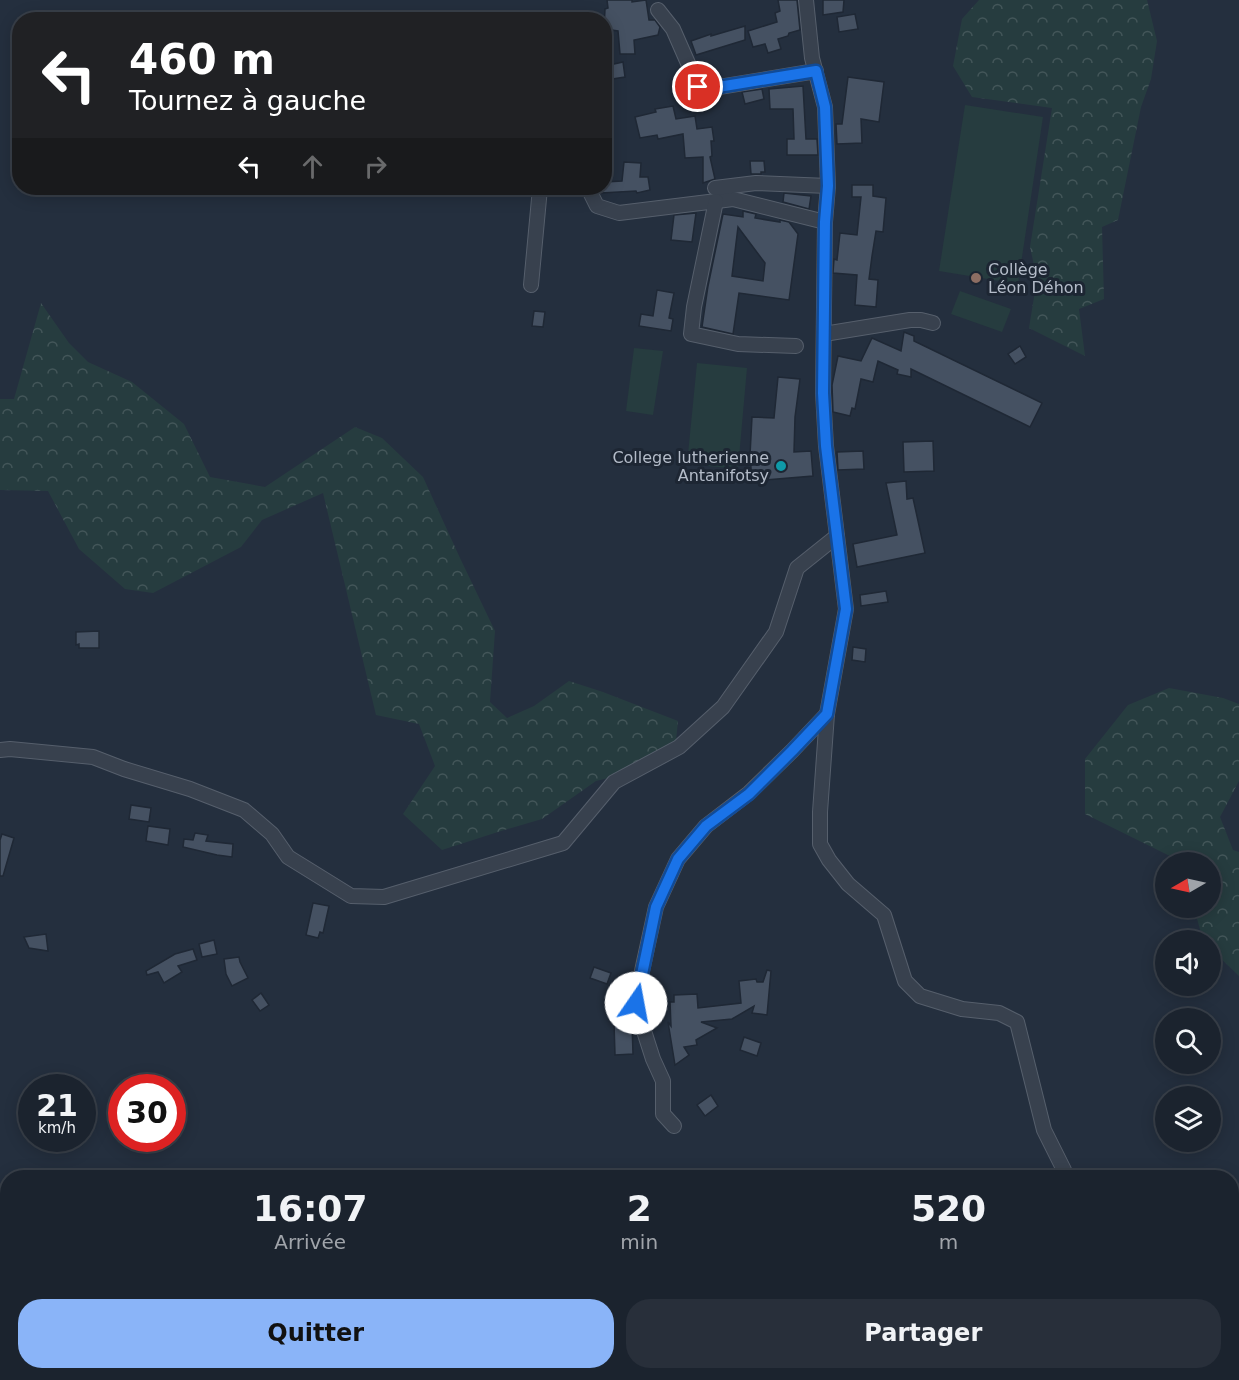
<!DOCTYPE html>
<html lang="fr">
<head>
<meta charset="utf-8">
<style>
	body { margin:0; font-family:"DejaVu Sans",sans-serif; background:#282f3a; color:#f1f3f6; height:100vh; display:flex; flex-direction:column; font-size:22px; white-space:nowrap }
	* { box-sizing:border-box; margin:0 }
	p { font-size:20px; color:#a0a4aa }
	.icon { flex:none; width:33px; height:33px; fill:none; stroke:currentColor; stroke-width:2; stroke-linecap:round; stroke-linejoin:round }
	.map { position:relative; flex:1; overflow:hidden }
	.side { position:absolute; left:0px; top:1170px; width:1239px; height:210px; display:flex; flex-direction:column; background:#1b232e; border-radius:24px 24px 0 0; box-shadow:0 3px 15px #0003,0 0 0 2px #39404a }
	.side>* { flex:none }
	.top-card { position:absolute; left:12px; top:12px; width:600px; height:183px; border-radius:24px; box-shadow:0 3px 15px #0003,0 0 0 2px #39404a; background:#202124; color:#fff; overflow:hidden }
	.needle { width:39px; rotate:261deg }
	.tools { position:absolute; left:1155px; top:852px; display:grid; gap:12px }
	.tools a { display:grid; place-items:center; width:66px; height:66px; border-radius:50%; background:#1b232e; box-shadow:0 3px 15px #0003,0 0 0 2px #39404a; font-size:30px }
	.speed { position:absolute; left:18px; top:1074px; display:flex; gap:12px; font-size:30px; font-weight:700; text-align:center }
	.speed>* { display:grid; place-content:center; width:78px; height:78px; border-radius:50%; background:#1b232e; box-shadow:0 3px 15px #0003,0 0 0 2px #39404a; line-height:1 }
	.speed small { font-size:15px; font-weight:400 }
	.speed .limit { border:9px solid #d22; background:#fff; color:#111 }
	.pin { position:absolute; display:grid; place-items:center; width:51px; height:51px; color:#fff; margin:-26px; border:3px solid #fff; border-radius:50%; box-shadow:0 2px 6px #0007 }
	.me { position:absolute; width:66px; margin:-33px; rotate:12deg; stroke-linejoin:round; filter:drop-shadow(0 0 4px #0008) }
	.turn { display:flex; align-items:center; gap:21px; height:126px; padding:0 18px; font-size:27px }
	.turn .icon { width:78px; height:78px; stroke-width:2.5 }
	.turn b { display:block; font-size:42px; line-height:51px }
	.lanes { display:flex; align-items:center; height:57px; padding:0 18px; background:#0003; justify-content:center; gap:30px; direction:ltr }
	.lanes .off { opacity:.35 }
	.eta { display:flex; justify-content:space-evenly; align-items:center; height:102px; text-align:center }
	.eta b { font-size:36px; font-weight:600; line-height:42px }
	.button { display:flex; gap:12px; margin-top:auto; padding:12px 18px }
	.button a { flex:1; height:69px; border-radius:24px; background:#8ab4f8; color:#111; font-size:24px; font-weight:600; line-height:69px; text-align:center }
	.button a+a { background:#282f3a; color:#f1f3f6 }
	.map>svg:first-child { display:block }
	.forest { fill:url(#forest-crowns) }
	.garden { fill:#263c3f }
	.building { fill:#455162; stroke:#1f2835; stroke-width:1.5; fill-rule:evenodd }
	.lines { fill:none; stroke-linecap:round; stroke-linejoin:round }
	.minor-casing { stroke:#565f6c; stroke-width:16 }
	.minor { stroke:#38414e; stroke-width:14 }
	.route-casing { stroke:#114b97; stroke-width:15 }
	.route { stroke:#1a73e8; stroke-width:10 }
	.education-dot { fill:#8d6e63; stroke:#1d2633; stroke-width:2 }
	.culture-dot { fill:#0f9aa8; stroke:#1d2633; stroke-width:2 }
	.labels { text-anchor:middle; stroke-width:6; stroke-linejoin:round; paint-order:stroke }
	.poi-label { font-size:16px; fill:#b4bcc9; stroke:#1d2633; text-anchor:start }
</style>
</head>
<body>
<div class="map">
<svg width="1239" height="1380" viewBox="0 0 1239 1380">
	<defs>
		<pattern id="forest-crowns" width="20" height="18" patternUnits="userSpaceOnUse" patternTransform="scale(1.5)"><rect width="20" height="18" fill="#263c3f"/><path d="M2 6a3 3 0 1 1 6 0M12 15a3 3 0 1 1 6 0" fill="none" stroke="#435659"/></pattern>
	</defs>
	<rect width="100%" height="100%" fill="#242f3e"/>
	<!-- forest -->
	<g class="forest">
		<polygon points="979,0 1147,0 1157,41 1151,79 1141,107 1118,220 1102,227 1104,299 1079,309 1085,356 1029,328 1037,279 1030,247 1052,108 972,97 953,66 962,19"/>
		<polygon points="41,303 69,343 88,362 132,382 184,424 210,477 265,487 355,427 382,438 423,477 460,558 495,631 490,702 507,718 534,706 569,681 603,692 678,721 675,750 633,772 596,781 542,819 501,831 442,850 403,814 435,766 419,724 376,715 323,493 262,520 241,547 153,593 125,589 79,549 48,491 0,490 0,399 14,399"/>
		<polygon points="1169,688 1223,698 1239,704 1239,781 1220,817 1233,850 1239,852 1239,976 1211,949 1210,940 1203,940 1194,908 1210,908 1210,862 1182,862 1085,814 1085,759 1128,705"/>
	</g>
	<!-- garden -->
	<g class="garden">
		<polygon points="965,105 1043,117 1018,284 939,271"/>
		<polygon points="960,291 1011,309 1002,332 951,314"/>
		<polygon points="634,348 663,351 653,415 626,411"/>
		<polygon points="697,363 747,368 738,469 687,464"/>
	</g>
	<!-- building -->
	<g class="building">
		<polygon points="607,0 632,0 632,2 646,0 649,20 655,20 660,27 658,35 634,40 635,54 620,54 618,31 604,29 605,9 608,8"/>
		<polygon points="778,0 797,0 800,30 789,33 788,36 778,39 781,49 768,53 765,44 753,47 748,31 777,22 775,13 780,11"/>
		<polygon points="823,0 844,0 843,12 823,15"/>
		<polygon points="855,14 858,29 839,32 837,17"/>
		<polygon points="745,26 745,40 696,55 691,41 711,34 711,36"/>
		<polygon points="623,62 625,77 606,80 605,66"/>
		<polygon points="848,77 884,82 879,122 861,119 862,143 837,144 836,124 842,124"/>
		<polygon points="803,86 806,139 817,139 818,155 787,155 787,139 794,139 793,109 770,109 769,89"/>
		<polygon points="762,89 764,99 745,104 742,92"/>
		<polygon points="673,106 676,119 695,116 697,129 712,127 714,141 711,141 712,156 710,157 715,179 703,183 703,157 685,158 683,134 658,139 657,135 640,138 635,117 656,112 655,109"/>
		<polygon points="750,161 764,161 765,172 761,172 761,174 751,174"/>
		<polygon points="624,162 641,163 640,177 648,177 650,190 637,193 636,191 601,193 598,188 604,188 604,182 622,181"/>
		<polygon points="852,185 873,185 873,196 886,198 883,232 876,231 872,256 869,279 878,280 876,307 855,305 857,275 833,273 834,259 837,260 840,233 857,235 861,197 852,197"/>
		<polygon points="784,193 811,196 809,209 783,202"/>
		<path d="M743,211L756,214L755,218L780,222V220L789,222L798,234L789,300L739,293L733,334L702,327L708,286L723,214L743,217ZM738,227L765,263L763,281L732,276Z"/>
		<polygon points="696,213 692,242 671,240 674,215"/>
		<polygon points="657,290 674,293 669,318 673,319 671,331 639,326 641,314 653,316"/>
		<polygon points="534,311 545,312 543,327 532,326"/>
		<polygon points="904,332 914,336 914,341 1042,403 1030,427 911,369 911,377 897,374 898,370 878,361 873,382 861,379 855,409 852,408 850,416 833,412 832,385 838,356 861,361 872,338 901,351"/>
		<polygon points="1020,346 1026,357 1015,364 1008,354"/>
		<polygon points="778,377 800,379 795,417 794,452 811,451 813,476 752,481 750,455 752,417 774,418"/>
		<polygon points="933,441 934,471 904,472 903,442"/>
		<polygon points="863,451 864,469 838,470 837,452"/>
		<polygon points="906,481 907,499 913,498 925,553 857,567 853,544 897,535 886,483"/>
		<polygon points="886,591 888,602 861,606 860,595"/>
		<polygon points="99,631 99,648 79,648 79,644 76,645 76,632"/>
		<polygon points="853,647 866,649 865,662 852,660"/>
		<polygon points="131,805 151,808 149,822 129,819"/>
		<polygon points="148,826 170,829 168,845 146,841"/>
		<polygon points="195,833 208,835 206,841 233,844 232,857 217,855 183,847 184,839 193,840"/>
		<polygon points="2,834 14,838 3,876 0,876 0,840"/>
		<polygon points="313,903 329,906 323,933 320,932 318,938 306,935"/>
		<polygon points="46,934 48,951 29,948 24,937"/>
		<polygon points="214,940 217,954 202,957 199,944"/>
		<polygon points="193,949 197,960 178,966 182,972 164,983 158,972 147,975 146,971 175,954"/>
		<polygon points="239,957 240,962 248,978 232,986 226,974 224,959"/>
		<polygon points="594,967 611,973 607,984 590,978"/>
		<polygon points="767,970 771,971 767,1015 752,1013 754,1006 732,1019 701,1022 717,1028 696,1040 697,1045 684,1047 689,1055 675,1065 668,1022 671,1026 670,1002 674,1002 674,995 697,994 698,1008 741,1003 739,981 756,979 757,982 763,982"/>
		<polygon points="261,993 269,1005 260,1011 252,1000"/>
		<polygon points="614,1023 632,1023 633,1054 615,1055"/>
		<polygon points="744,1037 761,1043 757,1056 740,1050"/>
		<polygon points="711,1095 718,1106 705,1116 697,1105"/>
	</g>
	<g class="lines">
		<defs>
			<g id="minor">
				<polyline points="806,0 812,58 825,107 828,186 825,222 823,393 826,446 846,609 827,714 820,812 820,844 829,860 848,884 884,915 905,981 920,996 962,1009 999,1013 1017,1022 1044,1130 1064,1170 1064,1178"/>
				<polyline points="658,10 673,29 698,86 707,89 816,71"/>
				<polyline points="588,188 597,206 619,213 733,199 825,222"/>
				<polyline points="715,188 756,183 828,186"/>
				<polyline points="716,201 694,307 691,334 738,344 796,346"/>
				<polyline points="531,285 540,188"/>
				<polyline points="824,334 910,320 921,320 933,323"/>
				<polyline points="0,750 10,749 93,757 124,769 190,789 244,810 272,834 288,857 351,896 384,897 563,843 614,782 679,747 723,707 776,632 797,568 837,536"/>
				<polyline points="674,1126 663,1114 663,1081 653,1059 635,1003 656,907 678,859 706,826 749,793 792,751 827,714"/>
				<polyline points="1232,1233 1239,1223"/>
			</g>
		</defs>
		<!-- minor casing -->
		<use href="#minor" class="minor-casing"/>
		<!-- minor -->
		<use href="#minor" class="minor"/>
	</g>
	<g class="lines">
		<defs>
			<polyline id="route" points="636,1003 656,907 678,859 706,826 749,794 792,751 827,714 846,609 826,446 823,393 825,222 828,186 825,107 816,71 706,89 698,87"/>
		</defs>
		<!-- route casing -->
		<use href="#route" class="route-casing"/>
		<!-- route -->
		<use href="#route" class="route"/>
	</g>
	<!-- markers -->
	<circle class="education-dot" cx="976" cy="278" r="6"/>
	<circle class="culture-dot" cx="781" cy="466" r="6"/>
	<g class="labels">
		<!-- poi labels -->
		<g class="poi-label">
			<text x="988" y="275">Collège<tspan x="988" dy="18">Léon Déhon</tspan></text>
			<text x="769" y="463" text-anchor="end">College lutherienne<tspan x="769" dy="18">Antanifotsy</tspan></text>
		</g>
	</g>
</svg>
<div class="tools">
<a><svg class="needle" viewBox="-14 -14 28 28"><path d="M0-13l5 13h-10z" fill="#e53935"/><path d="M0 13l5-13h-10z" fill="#a0a4aa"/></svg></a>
<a><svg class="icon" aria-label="sound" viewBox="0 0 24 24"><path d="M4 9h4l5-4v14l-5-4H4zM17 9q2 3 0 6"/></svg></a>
<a><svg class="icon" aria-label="search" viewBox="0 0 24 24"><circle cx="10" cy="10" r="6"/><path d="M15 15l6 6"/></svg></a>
<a><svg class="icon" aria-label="layers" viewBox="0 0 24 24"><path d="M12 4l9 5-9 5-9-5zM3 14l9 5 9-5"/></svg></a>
</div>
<div class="speed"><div>21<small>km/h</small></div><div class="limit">30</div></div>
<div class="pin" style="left:698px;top:87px;background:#d93025"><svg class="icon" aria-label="arrive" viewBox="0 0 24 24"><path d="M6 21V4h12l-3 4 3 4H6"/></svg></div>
<svg class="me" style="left:636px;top:1003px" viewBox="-20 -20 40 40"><circle r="19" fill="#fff"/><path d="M0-13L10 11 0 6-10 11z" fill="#1a73e8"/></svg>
<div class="top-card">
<div class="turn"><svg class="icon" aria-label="left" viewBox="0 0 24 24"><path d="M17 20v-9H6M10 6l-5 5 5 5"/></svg><div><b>460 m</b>Tournez à gauche</div></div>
<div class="lanes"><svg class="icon" aria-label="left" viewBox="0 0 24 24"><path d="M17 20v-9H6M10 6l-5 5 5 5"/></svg><svg class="icon off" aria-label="ahead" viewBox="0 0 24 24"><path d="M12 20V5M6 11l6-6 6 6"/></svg><svg class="icon off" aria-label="right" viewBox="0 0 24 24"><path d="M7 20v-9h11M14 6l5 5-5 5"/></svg></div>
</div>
<section class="side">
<div class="eta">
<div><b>16:07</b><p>Arrivée</p></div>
<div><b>2</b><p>min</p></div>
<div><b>520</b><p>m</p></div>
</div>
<div class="button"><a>Quitter</a><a>Partager</a></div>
</section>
</div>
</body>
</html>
